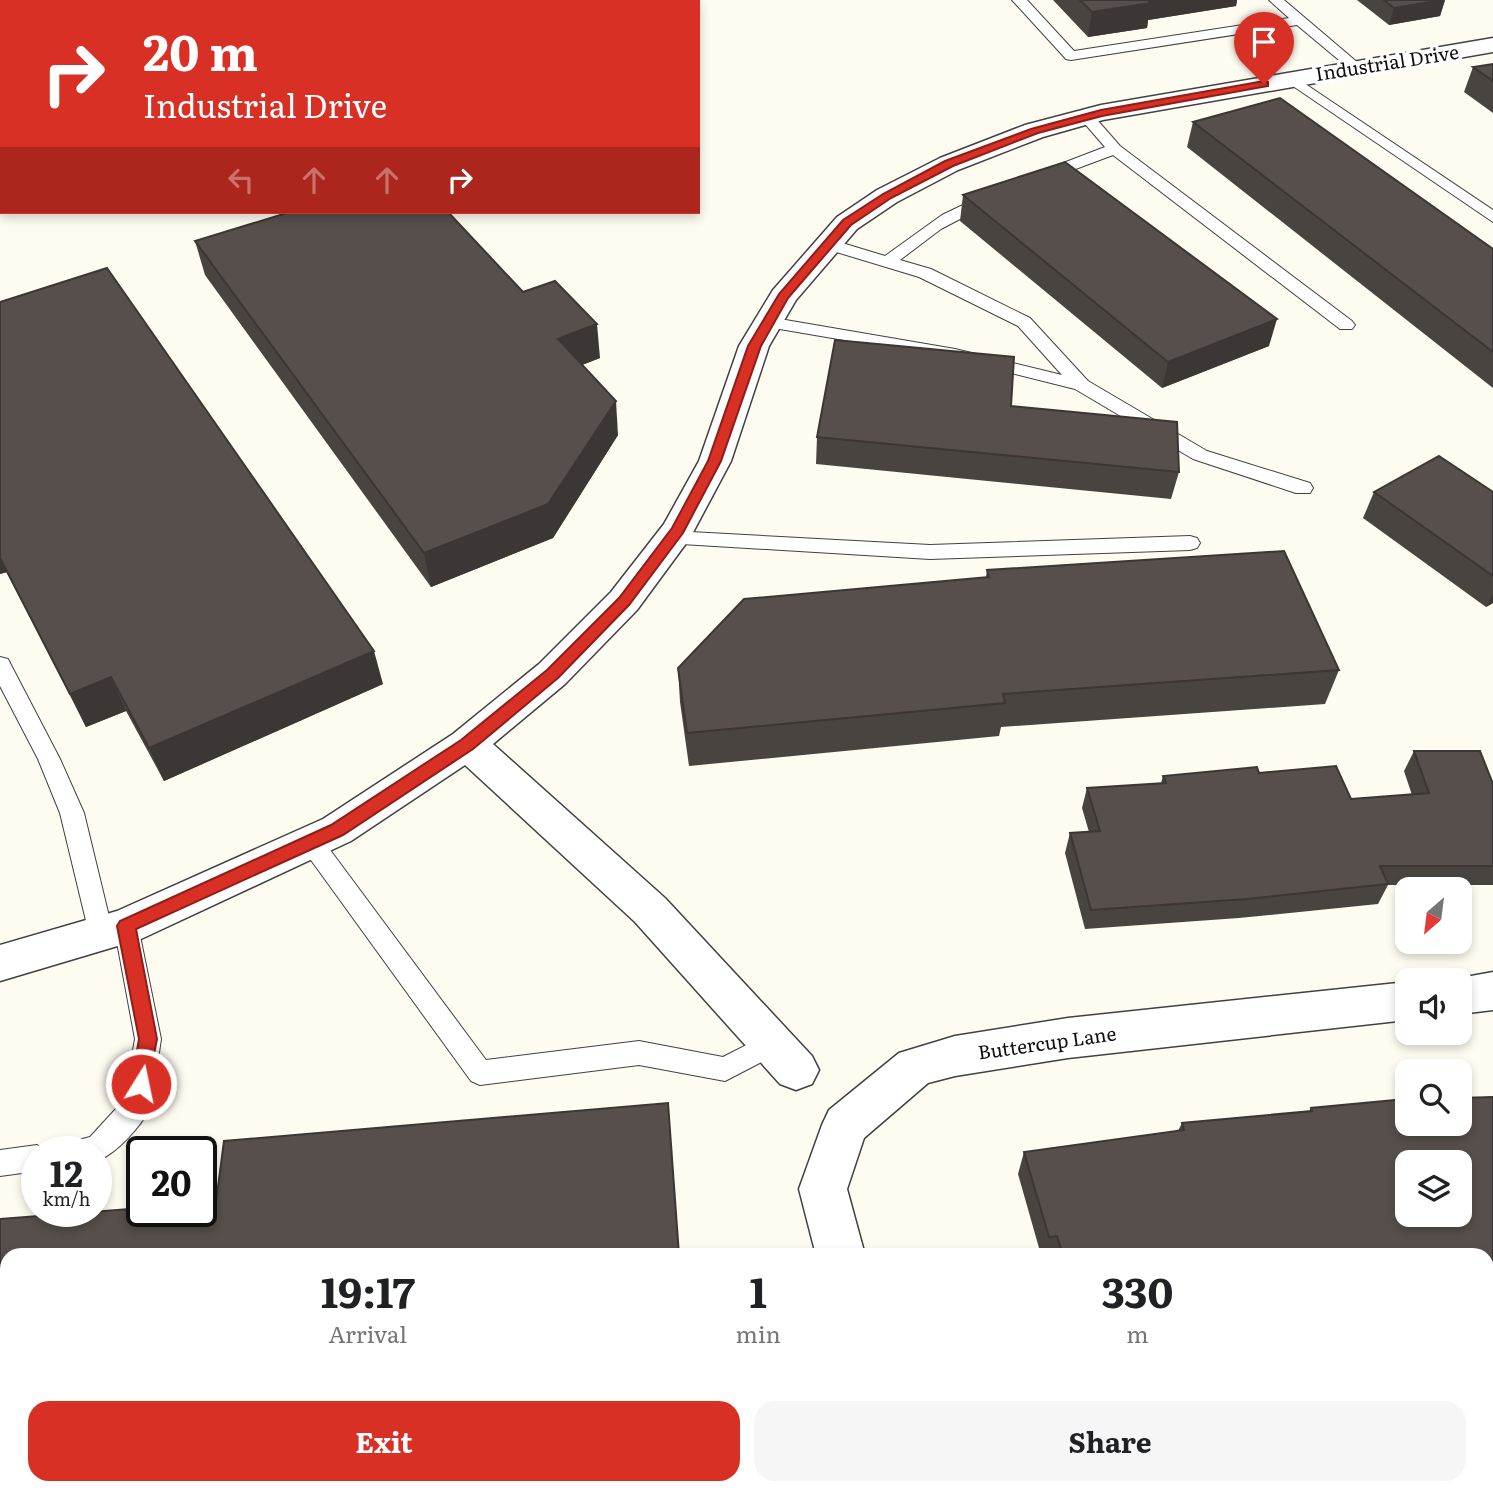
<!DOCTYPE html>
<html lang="en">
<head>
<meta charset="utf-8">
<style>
	body { margin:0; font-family:Literata,serif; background:#f6f6f6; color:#202124; height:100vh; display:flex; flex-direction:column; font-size:26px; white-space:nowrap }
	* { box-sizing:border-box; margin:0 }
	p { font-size:23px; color:#757577 }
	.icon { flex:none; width:38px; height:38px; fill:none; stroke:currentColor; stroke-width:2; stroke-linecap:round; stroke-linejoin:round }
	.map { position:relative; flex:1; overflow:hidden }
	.side { position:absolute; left:0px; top:1248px; width:1494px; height:247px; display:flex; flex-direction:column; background:#fff; border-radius:21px 21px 0 0; box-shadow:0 4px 10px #0003 }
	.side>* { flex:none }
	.guide { position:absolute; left:0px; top:0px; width:700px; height:214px; box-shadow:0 4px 10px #0003; background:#d93025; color:#fff; overflow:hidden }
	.needle { width:46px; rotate:208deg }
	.controls { position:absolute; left:1395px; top:877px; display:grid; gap:14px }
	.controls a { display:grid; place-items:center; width:77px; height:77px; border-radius:14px; background:#fff; box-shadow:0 4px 10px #0003; font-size:35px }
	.speed { position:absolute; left:21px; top:1136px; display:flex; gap:14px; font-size:35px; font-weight:700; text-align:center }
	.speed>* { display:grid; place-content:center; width:91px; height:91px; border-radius:50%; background:#fff; box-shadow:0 4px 10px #0003; line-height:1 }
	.speed small { font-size:18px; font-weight:400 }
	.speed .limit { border:4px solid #111; border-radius:10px; background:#fff; color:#111 }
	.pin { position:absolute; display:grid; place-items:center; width:60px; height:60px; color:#fff; margin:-72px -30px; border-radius:50% 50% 50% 0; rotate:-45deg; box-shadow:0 0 7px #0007 }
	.pin .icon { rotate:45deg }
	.me { position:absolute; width:77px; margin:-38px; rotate:10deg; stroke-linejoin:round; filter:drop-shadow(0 0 5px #0008) }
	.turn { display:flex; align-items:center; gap:24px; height:147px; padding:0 28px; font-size:32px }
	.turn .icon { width:91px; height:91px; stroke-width:2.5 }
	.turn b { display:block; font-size:49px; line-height:60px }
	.lanes { display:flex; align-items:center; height:66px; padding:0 28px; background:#0003; justify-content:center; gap:35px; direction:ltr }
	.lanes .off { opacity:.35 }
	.eta { display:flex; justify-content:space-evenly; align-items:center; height:119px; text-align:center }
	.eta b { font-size:42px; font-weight:700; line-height:49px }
	.button { display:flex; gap:14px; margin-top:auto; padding:14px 28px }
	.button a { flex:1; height:80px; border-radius:21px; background:#d93025; color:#fff; font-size:28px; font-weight:700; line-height:80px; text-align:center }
	.button a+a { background:#f6f6f6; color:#202124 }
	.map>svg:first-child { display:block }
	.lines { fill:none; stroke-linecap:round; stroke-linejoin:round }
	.stream { fill:#448fc4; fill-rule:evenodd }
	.service-casing { stroke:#414141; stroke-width:2 }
	.minor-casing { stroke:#414141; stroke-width:3 }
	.tertiary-casing { stroke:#414141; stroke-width:3 }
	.service { fill:#fff; fill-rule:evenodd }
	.minor { fill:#fff; fill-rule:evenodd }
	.tertiary { fill:#fff; fill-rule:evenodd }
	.rail { stroke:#b42f34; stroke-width:3.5 }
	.wall { fill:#4a4440 }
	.shaded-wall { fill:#3c3734 }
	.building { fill:#564f4b; stroke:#3c3734; stroke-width:2; fill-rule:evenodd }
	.route { fill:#d93025; stroke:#8d1f18; stroke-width:2 }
	.labels { text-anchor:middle; stroke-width:7; stroke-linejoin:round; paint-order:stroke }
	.street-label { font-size:19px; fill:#0e0e0e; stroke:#fff }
</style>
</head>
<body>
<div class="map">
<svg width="1493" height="1493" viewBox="0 0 1493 1493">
	<rect width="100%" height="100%" fill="#fefbf0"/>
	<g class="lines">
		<!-- stream -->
		<g class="stream">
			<polygon points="465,0 478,0 464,2"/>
			<polygon points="2,96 2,102 0,103 0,97"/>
			<rect x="0" y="124" width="2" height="6"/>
		</g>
		<defs>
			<g id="service">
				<polygon points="1012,0 1027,0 1074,51 1289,18 1269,0 1284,0 1364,68 1357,72 1352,71 1297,25 1071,60 1066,59"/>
				<polygon points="1292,75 1493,210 1493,222 1287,82 1285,79 1287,76"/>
				<polygon points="1087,112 1092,114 1120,146 1352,321 1355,325 1352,329 1340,329 1113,155 1049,179 1037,179 1035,176 1037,173 1105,147 1079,117"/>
				<polygon points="988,193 994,195 996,198 994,201 941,229 900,260 931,269 1030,318 1088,381 1207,451 1310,483 1313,488 1310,493 1296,493 1193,459 1075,389 955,359 768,327 759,322 768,317 955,349 1062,375 1018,326 919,277 823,248 821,244 829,239 885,256 942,215"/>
				<polygon points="672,531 930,545 1190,536 1197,538 1200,543 1197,548 1190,550 930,559 665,543 662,538 665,533"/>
				<polygon points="0,657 8,659 11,665 60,759 84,813 113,933 110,940 101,944 92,940 89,933 60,813 38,759 0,686"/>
				<polygon points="311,832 319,835 486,1060 639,1041 723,1057 772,1032 781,1036 785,1044 781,1052 725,1081 639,1065 480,1085 471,1081 303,849 299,842 303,835"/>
				<path d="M126,916L135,919L138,926L161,1039L151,1106C142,1125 116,1155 96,1161V1152H63L67,1143L90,1137L124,1100L135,1039L114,926L117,919Z"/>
				<polygon points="37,1145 48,1152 37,1152 37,1171 0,1176 0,1150"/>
				<polygon points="1493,1379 1493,1409 1488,1410 1488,1380"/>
				<polygon points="886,1488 919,1488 917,1493 888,1493"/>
			</g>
			<g id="minor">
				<polygon points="1493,38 1493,52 1103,120 1043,137 958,170 897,202 857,229 796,300 769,346 731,461 690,538 637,610 565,684 493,744 665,898 812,1056 819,1070 812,1084 796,1090 780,1084 635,922 465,765 351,841 141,939 0,981 0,945 117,911 323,819 453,734 539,664 611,592 664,524 699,461 739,346 773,290 837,217 877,190 940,158 1025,125 1101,105"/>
				<polygon points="1493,972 1493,1010 1460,1014 1460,980 1449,980"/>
				<polygon points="1407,982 1407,1020 1068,1058 955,1076 928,1083 864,1138 847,1189 865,1255 816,1255 799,1189 822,1125 829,1110 899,1053 955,1036 1068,1018"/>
				<polygon points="875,1488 929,1488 930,1493 876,1493"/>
			</g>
			<g id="tertiary">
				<polygon points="366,0 395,0 365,2"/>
				<polygon points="0,55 2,55 0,70"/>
			</g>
		</defs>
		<!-- service casing -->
		<use href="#service" class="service-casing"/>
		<!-- minor casing -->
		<use href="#minor" class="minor-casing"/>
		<!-- tertiary casing -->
		<use href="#tertiary" class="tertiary-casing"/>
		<!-- service -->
		<use href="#service" class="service"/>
		<!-- minor -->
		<use href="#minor" class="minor"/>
		<!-- tertiary -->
		<use href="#tertiary" class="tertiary"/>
		<!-- rail -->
		<polyline class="rail" points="568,2 573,0"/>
	</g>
	<!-- wall -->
	<g class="wall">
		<polygon points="1053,0 1237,0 1236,6 1148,20 1147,28 1088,37"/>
		<polygon points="1357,0 1445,0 1440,16 1389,25"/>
		<polygon points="1493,64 1493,113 1464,92 1473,67"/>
		<polygon points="1193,122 1493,249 1493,388 1187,147"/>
		<polygon points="963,195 1269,346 1162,388 960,221"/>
		<polygon points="195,241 523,292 600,358 582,365 618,435 553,538 431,587 205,275"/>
		<polygon points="0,302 383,684 164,781 126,711 86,727 7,572 0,574"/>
		<polygon points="1011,406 1179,472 1171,499 816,464 817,437"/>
		<polygon points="1374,492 1493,492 1493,603 1486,607 1363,518"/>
		<polygon points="987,570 1339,670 1325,704 1001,727 999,736 689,766 680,702 678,668 986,577"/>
		<polygon points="1414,751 1493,784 1493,885 1388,885 1378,904 1239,918 1085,929 1065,853 1070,833 1089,832 1082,808 1087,788 1161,783 1163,776 1259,773 1351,799 1412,795 1404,771"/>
		<polygon points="1493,1097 1493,1296 1488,1296 1488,1255 1041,1255 1018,1174 1024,1152 1178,1131 1182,1123 1309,1111 1311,1108"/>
		<polygon points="668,1103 7,1255 7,1479 0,1480 0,1219 216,1202"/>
		<polygon points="1454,1488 1488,1488 1493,1493 1450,1493 1450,1491"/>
	</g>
	<!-- shaded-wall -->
	<g class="shaded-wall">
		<polygon points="1144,0 1237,0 1236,6 1148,20 1147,28 1088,37 1092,12"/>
		<polygon points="1445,0 1440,16 1389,25 1394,8"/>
		<polygon points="1277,319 1269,346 1162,388 1168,362"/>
		<polygon points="597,324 600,358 561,373 558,339"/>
		<polygon points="616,401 618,435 553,538 431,587 424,553"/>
		<polygon points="0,559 7,572 0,574"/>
		<polygon points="1493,594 1493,603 1486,607"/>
		<polygon points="374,651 383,684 164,781 149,748"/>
		<polygon points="111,677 126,711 86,727 70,694"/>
	</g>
	<!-- building -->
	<g class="building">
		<polygon points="1080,0 1148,0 1151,3 1092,12"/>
		<polygon points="1384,0 1443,0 1394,8"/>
		<polygon points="1493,64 1493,81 1473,67"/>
		<polygon points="1280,98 1493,249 1493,352 1193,122"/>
		<polygon points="1065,162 1277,319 1168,362 963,195"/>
		<polygon points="290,212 448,212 523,292 555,281 597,324 558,339 616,401 548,504 424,553 195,241"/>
		<polygon points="107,268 374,651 149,748 111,677 70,694 0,558 0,302"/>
		<polygon points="835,340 1014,357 1011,406 1177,422 1179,472 817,437"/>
		<polygon points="1439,456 1493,492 1493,576 1374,492"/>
		<polygon points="1284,551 1339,670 1003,694 1005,703 687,733 678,668 744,599 989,577 987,570"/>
		<polygon points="1414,751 1480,751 1493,784 1493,866 1380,866 1388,884 1247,899 1091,910 1070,833 1100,831 1087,788 1166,783 1163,776 1257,767 1259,773 1336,766 1351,799 1429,793"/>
		<path d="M1493,1097V1277H1488V1255H1063L1057,1236L1049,1237L1024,1152L1184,1130L1182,1123L1312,1111L1311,1108L1395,1100H1407V1124H1460V1098ZM1407,1162H1460V1214H1407Z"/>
		<polygon points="668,1103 679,1255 7,1255 7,1456 0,1457 0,1219 142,1208 142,1211 201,1211 201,1203 216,1202 224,1141"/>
		<polygon points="1488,1475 1493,1475 1493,1493 1474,1493 1472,1488 1488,1488"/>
		<polygon points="750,1488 797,1488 797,1493 686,1493"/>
	</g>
	<!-- route -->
	<polygon class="route" points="1264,81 1268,82 1268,86 1102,116 1038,133 953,166 891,198 851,225 788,298 761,346 721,461 683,533 629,605 558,678 473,749 343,835 136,929 157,1039 147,1090 141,1092 134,1090 131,1084 139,1039 117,926 120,921 331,825 461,740 547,670 619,598 672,528 708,461 748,346 779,294 843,220 883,194 945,161 1031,129 1101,110"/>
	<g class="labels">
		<!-- street labels -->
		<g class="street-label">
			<text transform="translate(1387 63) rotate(-9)" y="7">Industrial Drive</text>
			<text transform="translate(1047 1043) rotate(-8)" y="7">Buttercup Lane</text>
		</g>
	</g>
</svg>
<div class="controls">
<a><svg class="needle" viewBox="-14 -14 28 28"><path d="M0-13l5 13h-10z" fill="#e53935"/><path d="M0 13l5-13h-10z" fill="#757577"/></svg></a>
<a><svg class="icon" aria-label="sound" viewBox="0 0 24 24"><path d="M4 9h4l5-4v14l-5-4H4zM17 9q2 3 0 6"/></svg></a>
<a><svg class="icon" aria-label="search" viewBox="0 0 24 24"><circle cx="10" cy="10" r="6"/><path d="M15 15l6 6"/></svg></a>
<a><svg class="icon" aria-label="layers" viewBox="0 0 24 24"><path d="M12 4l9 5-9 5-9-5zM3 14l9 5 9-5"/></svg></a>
</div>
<div class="speed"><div>12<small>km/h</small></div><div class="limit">20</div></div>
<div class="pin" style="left:1264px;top:84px;background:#d93025"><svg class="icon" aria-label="arrive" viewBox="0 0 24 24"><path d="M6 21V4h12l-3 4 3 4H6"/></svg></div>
<svg class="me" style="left:141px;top:1084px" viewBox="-20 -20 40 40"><circle r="17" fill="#d93025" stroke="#fff" stroke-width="3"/><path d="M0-11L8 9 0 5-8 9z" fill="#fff"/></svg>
<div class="guide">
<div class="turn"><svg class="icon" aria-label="right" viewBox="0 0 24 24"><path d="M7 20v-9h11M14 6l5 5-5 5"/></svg><div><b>20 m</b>Industrial Drive</div></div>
<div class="lanes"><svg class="icon off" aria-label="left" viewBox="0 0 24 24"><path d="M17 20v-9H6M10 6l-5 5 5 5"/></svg><svg class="icon off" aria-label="ahead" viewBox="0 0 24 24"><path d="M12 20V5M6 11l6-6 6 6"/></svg><svg class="icon off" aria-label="ahead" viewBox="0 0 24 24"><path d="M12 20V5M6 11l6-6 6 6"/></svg><svg class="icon" aria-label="right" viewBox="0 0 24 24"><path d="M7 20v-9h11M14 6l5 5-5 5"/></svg></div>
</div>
<section class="side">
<div class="eta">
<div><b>19:17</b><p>Arrival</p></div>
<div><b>1</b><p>min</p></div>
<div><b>330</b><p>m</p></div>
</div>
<div class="button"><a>Exit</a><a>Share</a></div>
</section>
</div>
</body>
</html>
